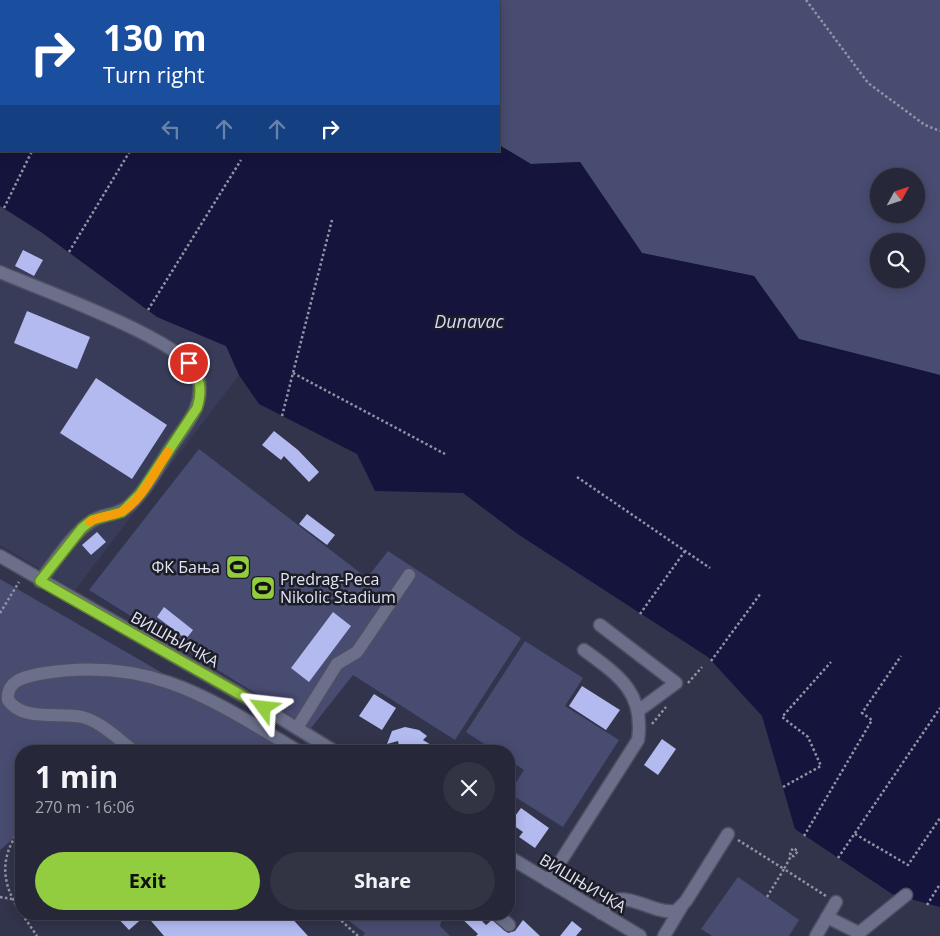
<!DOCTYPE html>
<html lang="en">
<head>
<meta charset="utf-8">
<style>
	body { margin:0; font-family:"Open Sans",sans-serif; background:#323343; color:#f1f3f6; height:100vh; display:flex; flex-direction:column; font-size:19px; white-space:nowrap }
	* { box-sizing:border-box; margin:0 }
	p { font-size:16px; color:#a4a5ae }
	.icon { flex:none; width:28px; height:28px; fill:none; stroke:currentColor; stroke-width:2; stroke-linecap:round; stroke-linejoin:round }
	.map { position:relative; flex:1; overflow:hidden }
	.panel { position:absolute; left:15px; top:745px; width:500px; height:175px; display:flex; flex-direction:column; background:#262738; border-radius:20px; box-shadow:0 2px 12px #0003,0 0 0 1px #424453 }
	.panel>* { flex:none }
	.top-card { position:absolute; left:0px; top:0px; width:500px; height:152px; box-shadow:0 2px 12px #0003,0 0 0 1px #424453; background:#1a4fa0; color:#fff; overflow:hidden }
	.needle { width:32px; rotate:50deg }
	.tools { position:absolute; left:870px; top:168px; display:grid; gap:10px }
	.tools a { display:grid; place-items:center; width:55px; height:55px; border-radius:50%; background:#262738; box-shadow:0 2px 12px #0003,0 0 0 1px #424453; font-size:25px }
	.pin { position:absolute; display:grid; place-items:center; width:42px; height:42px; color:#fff; margin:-21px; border:2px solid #fff; border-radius:50%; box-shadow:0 1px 5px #0007 }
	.me { position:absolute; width:55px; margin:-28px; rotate:300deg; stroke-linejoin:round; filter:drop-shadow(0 0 4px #0008) }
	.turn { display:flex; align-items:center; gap:18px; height:105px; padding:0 20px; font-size:22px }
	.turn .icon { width:65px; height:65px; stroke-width:2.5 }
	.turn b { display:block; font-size:35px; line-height:42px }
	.lanes { display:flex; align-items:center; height:48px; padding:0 20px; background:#0003; justify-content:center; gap:25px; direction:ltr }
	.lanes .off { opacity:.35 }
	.round { display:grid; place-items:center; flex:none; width:52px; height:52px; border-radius:26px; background:#323343 }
	.summary { display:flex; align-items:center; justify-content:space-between; height:85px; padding:0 20px }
	h1 { font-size:30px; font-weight:700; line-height:38px }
	.action { display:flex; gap:10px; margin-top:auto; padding:10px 20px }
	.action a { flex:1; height:58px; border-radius:30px; background:#92cd3f; color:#111; font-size:20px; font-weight:700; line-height:58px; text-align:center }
	.action a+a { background:#323343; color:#f1f3f6 }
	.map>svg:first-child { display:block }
	.built { fill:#393c59 }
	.green { fill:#494c71; fill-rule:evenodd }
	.water { fill:#15143d }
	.building { fill:#b3baf0 }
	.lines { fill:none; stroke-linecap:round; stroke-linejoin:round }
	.minor-casing { stroke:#4e4f63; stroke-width:15 }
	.path { stroke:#9294a6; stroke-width:2.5; stroke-dasharray:2.5 2.5; stroke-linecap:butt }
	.minor { stroke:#6c6f8a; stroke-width:12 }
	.route-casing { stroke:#5f8529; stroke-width:12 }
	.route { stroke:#92cd3f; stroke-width:9 }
	.slow { stroke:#f59e0b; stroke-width:9 }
	.labels { text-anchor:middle; stroke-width:5; stroke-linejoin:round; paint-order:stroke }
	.poi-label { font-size:16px; fill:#e2e4f3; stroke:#1c1d27; text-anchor:end }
	.street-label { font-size:16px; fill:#e2e4f3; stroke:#1c1d27 }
	.water-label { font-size:18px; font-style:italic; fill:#d5d9f8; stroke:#1c1d27 }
</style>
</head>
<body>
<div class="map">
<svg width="940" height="936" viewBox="0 0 940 936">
	<rect width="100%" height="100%" fill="#32344b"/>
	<!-- built -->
	<polygon class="built" points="0,206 41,232 157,317 226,346 239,375 75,590 0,545"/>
	<!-- green -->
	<g class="green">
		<path d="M370,0H940V375L799,339L754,276L642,253L580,162L531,164L499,145V1ZM879,176H916V214H879ZM879,241H916V279H879Z"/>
		<polygon points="199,449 367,578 388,551 521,638 455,740 353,675 311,728 89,590"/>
		<polygon points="0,579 297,751 21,751 21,832 0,850"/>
		<polygon points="525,641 583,678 565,706 619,740 563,827 509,793 524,770 509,760 509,751 495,751 466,732"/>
		<polygon points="738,877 799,920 789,936 712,936 701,929"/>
		<polygon points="340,914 443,914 440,926 450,936 363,936 365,933"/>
	</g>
	<!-- water -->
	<polygon class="water" points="0,0 372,1 1,1 1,151 499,151 499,145 531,164 580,162 642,253 754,276 799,339 940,375 940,907 892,894 795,829 762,716 708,657 519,535 463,493 375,491 357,454 259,404 239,375 226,346 157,317 41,232 0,206"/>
	<!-- building -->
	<g class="building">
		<polygon points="23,250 43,260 34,276 15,266"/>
		<polygon points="27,311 90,337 77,369 14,343"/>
		<polygon points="96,378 167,425 132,479 60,433"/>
		<polygon points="274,431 298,450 319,472 309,482 284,456 281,460 262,445"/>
		<polygon points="307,514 335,535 327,545 299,524"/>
		<polygon points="97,532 106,542 91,555 82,545"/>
		<polygon points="164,607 193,630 186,639 157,617"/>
		<polygon points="333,612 351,626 309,682 291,668"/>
		<polygon points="582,686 620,710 606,730 569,706"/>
		<polygon points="374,694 396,708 382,730 359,716"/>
		<polygon points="405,727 419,730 427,736 423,740 441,751 400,751 398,741 387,744 392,731"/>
		<polygon points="662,739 676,749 658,775 644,765"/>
		<polygon points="521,808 549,828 535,848 519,837 523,832 510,823"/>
		<polygon points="114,914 288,914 308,936 164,936 146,915 129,930"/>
		<polygon points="457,914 475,914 486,925 492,920 508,933 515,931 523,920 540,936 476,936 478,934"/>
		<polygon points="572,921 582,929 576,936 560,936"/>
	</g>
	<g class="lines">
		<defs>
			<g id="minor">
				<path d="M0,272C36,288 190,342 198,376C206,405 186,425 171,447C158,467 147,489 130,505C118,516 104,513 92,521C73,533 54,563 40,581"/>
				<polyline points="0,556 264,708 334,751"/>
				<polyline points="600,625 676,683 638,711"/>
				<polyline points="297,728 337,664 357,652 409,575"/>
				<path d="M134,751C119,740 100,721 82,717C59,712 23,722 8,700C6,681 24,677 39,674C148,655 208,697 298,751"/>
				<polyline points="509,857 640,936"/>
				<path d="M548,881L638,740C645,692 618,675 584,650"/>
				<path d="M601,913C620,881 648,915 676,911L686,901L728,834"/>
				<polyline points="497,914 509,925"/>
				<polyline points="827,917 859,933 906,895"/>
				<polyline points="664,936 682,906"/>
				<polyline points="816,936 836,902"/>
			</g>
		</defs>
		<!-- minor casing -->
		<use href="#minor" class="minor-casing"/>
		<!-- path -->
		<g class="path">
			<polyline points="806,0 868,83 925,125 940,131"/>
			<polyline points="0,57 1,55"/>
			<polyline points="4,208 32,151"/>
			<polyline points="69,252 130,151"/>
			<polyline points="148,310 241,160"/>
			<polyline points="293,373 445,454"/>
			<polyline points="282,416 332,220"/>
			<polyline points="577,477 710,568"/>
			<polyline points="0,613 19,582"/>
			<polyline points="640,614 685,551"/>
			<polyline points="711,661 761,593"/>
			<polyline points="688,683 702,667"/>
			<polyline points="652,724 666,707"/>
			<polyline points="783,787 821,766 808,737 782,717 831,662"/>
			<path d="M21,828C0,856 0,882 21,913"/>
			<polyline points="855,834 908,865 940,818"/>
			<polyline points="804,836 872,720 862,713 901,656"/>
			<polyline points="738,840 784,869 791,856 790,853 793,848 798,851 794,856 791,856"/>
			<polyline points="838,858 940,708"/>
			<polyline points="0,897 12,899"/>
			<polyline points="767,897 784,869 826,896"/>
			<polyline points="927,905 940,884"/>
			<polyline points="22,914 37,936"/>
			<polyline points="334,914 358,936"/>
		</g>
		<!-- minor -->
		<use href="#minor" class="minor"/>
	</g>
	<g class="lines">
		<defs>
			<path id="route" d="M189,363C200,377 203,390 197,408L140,494L122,512L92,520L82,528L40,581L264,708"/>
		</defs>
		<!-- route casing -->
		<use href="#route" class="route-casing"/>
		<!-- route -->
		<use href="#route" class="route"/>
		<!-- slow -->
		<path class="slow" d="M90,522C100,515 113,517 123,511C143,498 155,471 168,452"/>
	</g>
	<!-- icons -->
	<defs>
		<symbol id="stadium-square" viewBox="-11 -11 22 22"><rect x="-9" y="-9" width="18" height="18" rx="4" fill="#92cd3f" stroke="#1c1d27"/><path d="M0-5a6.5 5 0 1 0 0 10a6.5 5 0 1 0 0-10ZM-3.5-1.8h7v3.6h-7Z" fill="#111"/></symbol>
	</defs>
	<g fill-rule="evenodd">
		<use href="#stadium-square" x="224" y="553" width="28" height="28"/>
		<use href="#stadium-square" x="249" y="574" width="28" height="28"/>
	</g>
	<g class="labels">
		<!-- poi labels -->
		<g class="poi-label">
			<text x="220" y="573">ФК Бања</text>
			<text x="280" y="585" text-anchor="start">Predrag-Peca<tspan x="280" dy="18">Nikolic Stadium</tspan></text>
		</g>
		<!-- street labels -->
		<g class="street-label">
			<text transform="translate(175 639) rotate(29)" y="6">ВИШЊИЧКА</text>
			<text transform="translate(583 883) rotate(31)" y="6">ВИШЊИЧКА</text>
		</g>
		<!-- water labels -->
		<g class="water-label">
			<text x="469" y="328">Dunavac</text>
		</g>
	</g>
</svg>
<div class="tools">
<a><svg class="needle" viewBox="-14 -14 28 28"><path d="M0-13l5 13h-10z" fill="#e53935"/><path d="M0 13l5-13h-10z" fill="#a4a5ae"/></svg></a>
<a><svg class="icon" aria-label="search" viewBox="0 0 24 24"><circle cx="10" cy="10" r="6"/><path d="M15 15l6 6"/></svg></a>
</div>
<div class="pin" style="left:189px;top:363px;background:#d93025"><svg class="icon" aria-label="arrive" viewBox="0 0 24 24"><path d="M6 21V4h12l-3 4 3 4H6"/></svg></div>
<svg class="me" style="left:264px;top:708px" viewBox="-20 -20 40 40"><path d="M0-17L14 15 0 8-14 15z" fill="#92cd3f" stroke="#fff" stroke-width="4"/></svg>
<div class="top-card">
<div class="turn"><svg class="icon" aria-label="right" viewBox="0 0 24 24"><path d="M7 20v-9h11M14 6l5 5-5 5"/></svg><div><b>130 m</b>Turn right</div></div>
<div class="lanes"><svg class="icon off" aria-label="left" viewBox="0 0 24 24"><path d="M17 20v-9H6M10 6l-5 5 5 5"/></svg><svg class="icon off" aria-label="ahead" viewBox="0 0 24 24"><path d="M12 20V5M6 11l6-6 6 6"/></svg><svg class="icon off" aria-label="ahead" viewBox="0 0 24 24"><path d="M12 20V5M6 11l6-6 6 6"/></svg><svg class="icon" aria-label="right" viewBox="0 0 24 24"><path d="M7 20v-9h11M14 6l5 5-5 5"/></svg></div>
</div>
<section class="panel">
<div class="summary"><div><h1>1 min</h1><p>270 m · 16:06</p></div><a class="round"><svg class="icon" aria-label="close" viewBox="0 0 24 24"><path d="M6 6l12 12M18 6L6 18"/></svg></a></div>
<div class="action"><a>Exit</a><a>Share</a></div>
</section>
</div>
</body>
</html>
